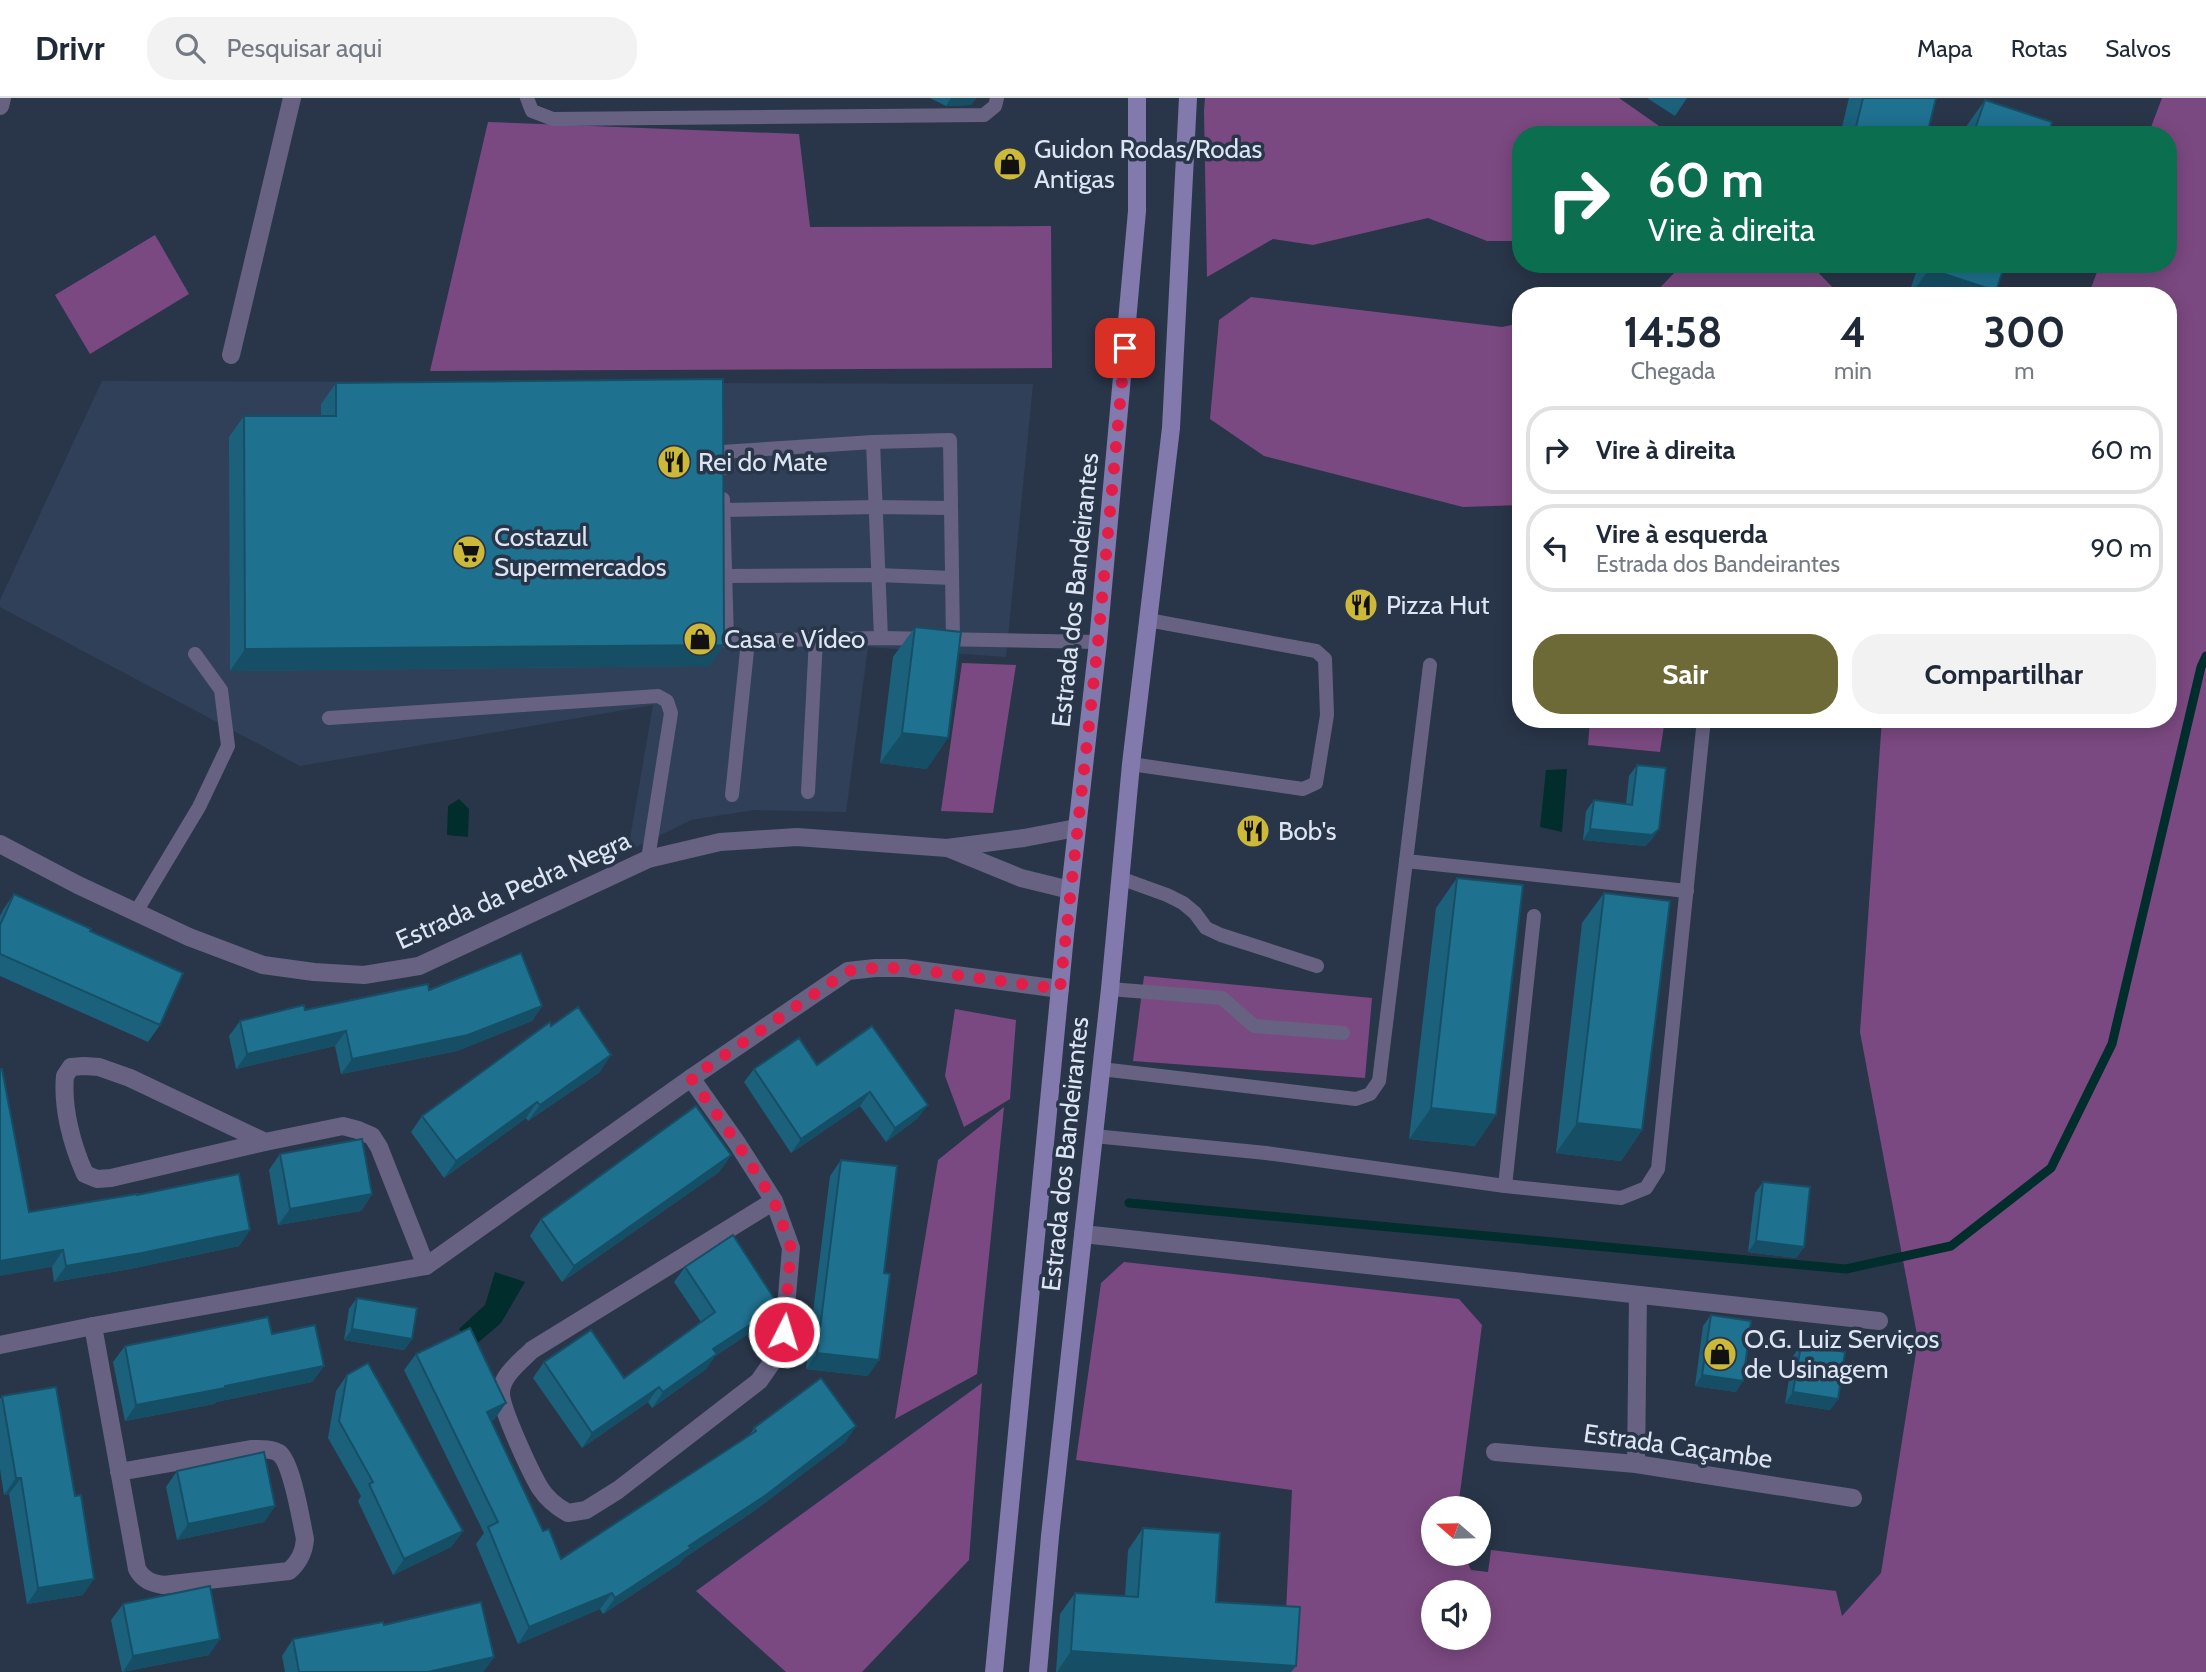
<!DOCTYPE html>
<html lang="pt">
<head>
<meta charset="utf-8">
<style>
	body { margin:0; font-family:Cabin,sans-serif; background:#f2f2f3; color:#1f2937; height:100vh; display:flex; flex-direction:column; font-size:26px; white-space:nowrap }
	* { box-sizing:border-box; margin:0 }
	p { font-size:23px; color:#747a83 }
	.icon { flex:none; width:38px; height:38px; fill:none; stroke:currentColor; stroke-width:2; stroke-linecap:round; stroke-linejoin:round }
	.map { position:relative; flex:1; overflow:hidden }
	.panel { position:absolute; left:1512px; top:189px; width:665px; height:441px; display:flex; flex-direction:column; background:#fff; border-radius:28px; box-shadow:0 4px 18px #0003 }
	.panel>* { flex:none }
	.guide { position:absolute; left:1512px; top:28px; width:665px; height:147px; border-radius:28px; box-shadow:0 4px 18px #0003; background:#0b6e4f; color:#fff; overflow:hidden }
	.needle { width:46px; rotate:290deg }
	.tools { position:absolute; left:1421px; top:1398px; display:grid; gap:14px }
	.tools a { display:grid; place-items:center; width:70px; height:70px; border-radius:50%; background:#fff; box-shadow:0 4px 18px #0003; font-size:35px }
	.pin { position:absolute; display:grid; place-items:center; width:60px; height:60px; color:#fff; margin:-30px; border-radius:14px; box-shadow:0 4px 10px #0006 }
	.me { position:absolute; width:77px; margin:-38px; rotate:5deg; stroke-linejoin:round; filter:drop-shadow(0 0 5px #0008) }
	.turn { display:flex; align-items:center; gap:24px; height:147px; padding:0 21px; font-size:32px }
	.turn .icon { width:91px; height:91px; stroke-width:2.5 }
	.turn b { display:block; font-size:49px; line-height:60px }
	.eta { display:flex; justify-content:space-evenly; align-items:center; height:119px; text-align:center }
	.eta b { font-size:42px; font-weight:700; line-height:49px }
	.button { display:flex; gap:14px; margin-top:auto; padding:14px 21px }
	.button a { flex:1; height:80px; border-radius:28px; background:#6d6a38; color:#fff; font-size:28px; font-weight:700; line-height:80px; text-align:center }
	.button a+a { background:#f2f2f3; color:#1f2937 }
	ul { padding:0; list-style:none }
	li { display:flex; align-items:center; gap:21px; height:88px; margin:0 14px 10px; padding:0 7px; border:4px solid #e0e1e3; border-radius:28px }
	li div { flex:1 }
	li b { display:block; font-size:26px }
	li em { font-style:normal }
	header { display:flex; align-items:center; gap:42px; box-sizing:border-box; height:98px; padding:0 35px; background:#fff; border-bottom:2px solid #e0e1e3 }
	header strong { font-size:33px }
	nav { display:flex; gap:38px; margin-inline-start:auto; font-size:24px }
	.search { width:490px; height:63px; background:#f2f2f3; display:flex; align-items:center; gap:18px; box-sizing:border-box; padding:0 24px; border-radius:28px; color:#747a83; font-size:26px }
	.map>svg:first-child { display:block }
	.built { fill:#304059 }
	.green { fill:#7b4981; fill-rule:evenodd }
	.water { fill:#022d2d }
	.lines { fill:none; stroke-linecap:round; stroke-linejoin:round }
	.stream { stroke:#022d2d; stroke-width:9 }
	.lane { stroke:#676282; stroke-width:14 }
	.street { stroke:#676282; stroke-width:18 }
	.secondary { stroke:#827aac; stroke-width:18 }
	.wall { fill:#1b617c }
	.shaded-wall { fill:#164f65 }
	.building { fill:#1f7190; stroke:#164f65; stroke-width:2 }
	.route { stroke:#e11d48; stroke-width:12; stroke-dasharray:0 21.6 }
	.labels { text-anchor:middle; stroke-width:7; stroke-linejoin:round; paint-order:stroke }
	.poi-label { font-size:26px; fill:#dde5f2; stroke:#293649; text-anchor:start }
	.street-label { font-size:26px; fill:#dde5f2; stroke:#293649 }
</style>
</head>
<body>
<header>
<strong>Drivr</strong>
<div class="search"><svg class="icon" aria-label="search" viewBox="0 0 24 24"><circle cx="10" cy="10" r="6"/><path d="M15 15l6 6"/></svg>Pesquisar aqui</div>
<nav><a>Mapa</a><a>Rotas</a><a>Salvos</a></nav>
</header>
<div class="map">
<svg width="2206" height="1574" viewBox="0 0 2206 1574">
	<rect width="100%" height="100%" fill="#293649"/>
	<!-- built -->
	<polygon class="built" points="102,283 1033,286 1006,559 868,549 846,714 754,712 691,722 628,753 653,607 300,668 0,509 0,502"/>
	<!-- green -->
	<g class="green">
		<polygon points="1205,0 1619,0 1672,37 1521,37 1521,143 1487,143 1428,120 1313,147 1273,141 1207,179 1204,13"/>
		<path d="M2162,0H2206V1574H1283L1292,1392L1076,1362L1101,1185L1124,1164L1459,1201L1482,1227L1458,1410H1433V1456H1464L1471,1472L1488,1474L1491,1452L1836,1493L1842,1518L1881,1475L1918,1242L1860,934L1882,621H2168V198H2088L2100,166H2168V37H2148ZM1433,1494H1479V1540H1433Z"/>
		<polygon points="488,24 799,36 810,129 1051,128 1052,270 430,273"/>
		<polygon points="155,137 189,196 90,256 55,197"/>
		<polygon points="1660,166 1680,166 1679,170 1682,166 1810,166 1841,198 1652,198 1676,173"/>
		<polygon points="1251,199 1502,229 1521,225 1521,407 1463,409 1264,358 1210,321 1219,222"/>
		<polygon points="962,565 1016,567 993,715 941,713"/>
		<polygon points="1590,621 1665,621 1660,654 1588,647"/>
		<polygon points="1144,878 1372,900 1365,980 1133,963"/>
		<polygon points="955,911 1016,922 1010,1001 964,1029 945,978"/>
		<polygon points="1004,1009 977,1276 895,1321 938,1062"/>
		<polygon points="982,1285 969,1462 862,1574 786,1574 696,1493"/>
	</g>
	<!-- water -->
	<g class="water">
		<polygon points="1567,671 1562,734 1540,729 1546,672"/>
		<polygon points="459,701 469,711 468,739 447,737 448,708"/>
		<polygon points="495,1174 525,1184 501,1225 473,1249 459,1231 485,1207"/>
	</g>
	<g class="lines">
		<!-- stream -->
		<polyline class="stream" points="1129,1105 1846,1171 1951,1148 2051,1070 2112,946 2201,569 2206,558"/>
		<!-- lane -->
		<g class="lane">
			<polyline points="527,0 532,13 553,21 984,17 995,8 997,0"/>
			<polyline points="873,344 950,342 953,541"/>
			<polyline points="723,370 722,354 873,344 881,540"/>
			<polyline points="723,401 727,543 881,540 1098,544"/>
			<polyline points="723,412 876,409 951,410"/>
			<polyline points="725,478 878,477 952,480"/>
			<polyline points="1430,567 1406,763 1687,793"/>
			<polyline points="329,620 658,598 667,603 671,615 648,761"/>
			<polyline points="1131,666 1303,691 1316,685 1327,617 1325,561 1316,553 1148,522"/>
			<polyline points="808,694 816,541"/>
			<polyline points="732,697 748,543"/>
			<polyline points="1120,780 1167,797 1183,805 1195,815 1206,830 1221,837 1317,868"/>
			<polyline points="136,814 199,709 228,648 221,592 195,556"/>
			<polyline points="1110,891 1222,900 1254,928 1343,935"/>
			<polyline points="1101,971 1356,1001 1370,996 1379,983 1406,763"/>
			<polyline points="1094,1038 1266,1055 1505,1088 1621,1100 1646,1090 1658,1071 1704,621"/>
			<polyline points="1505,1088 1534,818"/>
		</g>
		<!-- street -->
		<g class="street">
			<polyline points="0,8 2,0"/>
			<polyline points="231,257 292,0"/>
			<polyline points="0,746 78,787 189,839 263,867 314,874 364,877 419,868 648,761 720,744 797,739 947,750 1024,740 1076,730"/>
			<polyline points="950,751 1021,780 1070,792"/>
			<path d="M691,980L737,1045L774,1103L791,1150L784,1234L775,1260L759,1283L618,1392L586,1412L568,1415C557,1409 547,1401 540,1390C531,1375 501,1311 501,1295C501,1278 520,1264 532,1252L774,1103"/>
			<path d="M265,1044L130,980L99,969L84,968L71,969L65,978C62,1010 72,1047 85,1076L97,1081L111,1080L265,1044L343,1028L358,1032L372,1038L379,1049L426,1168"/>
			<polyline points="1083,1136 1879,1223"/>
			<path d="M93,1228L137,1471C143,1482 151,1485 163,1487L289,1473C299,1464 304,1455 305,1441C301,1422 292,1365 279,1355C271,1350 260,1351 251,1351L119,1374"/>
			<polyline points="0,1247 93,1228 426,1168 691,980 848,873 875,870 904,870 1060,891"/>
			<polyline points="1495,1354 1636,1366 1853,1400"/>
			<polyline points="1636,1366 1638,1197"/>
		</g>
		<!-- secondary -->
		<g class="secondary">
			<polyline points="994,1574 1065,837 1098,544 1137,113 1137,0"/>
			<polyline points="1038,1574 1050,1438 1110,891 1131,666 1171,330 1188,0"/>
		</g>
	</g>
	<!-- wall -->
	<g class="wall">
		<polygon points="930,0 976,0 971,7 946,8"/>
		<polygon points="1647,0 1687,0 1675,18"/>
		<polygon points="1849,0 1936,0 1927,37 1840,37"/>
		<polygon points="1985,2 2048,37 1962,37 1963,33"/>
		<polygon points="1919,166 2005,166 1996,193 1992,198 1908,198"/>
		<polygon points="336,285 710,568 230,573 229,339 244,318 321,318 321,306"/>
		<polygon points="915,529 927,671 880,665 893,559"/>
		<polygon points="1637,667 1659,731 1651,742 1645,748 1583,742 1586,713 1594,702 1626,706 1629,678"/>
		<polygon points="1457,780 1475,1048 1409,1041 1436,810"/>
		<polygon points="1604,795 1642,1032 1621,1063 1556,1055 1582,825"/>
		<polygon points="14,796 90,833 160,927 148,944 0,878 0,818 3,812"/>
		<polygon points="429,892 542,908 532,923 457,953 341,976 335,948 236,971 229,938 240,923"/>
		<polygon points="551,928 600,974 528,1023 526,1020 444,1080 411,1034 422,1018"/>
		<polygon points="817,967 918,1020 886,1044 860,1008 791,1055 744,984 754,971"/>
		<polygon points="280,1056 372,1096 361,1113 278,1127 269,1072"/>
		<polygon points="731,1057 719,1074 562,1184 530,1138 541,1121"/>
		<polygon points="841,1062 868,1278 806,1271 830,1078"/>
		<polygon points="1763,1084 1804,1149 1796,1160 1748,1154 1755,1095"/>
		<polygon points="137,1097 250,1132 239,1148 130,1171 54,1184 52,1169 29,1114"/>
		<polygon points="685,1169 768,1223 715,1258 706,1271 652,1310 648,1304 582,1350 533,1280 544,1264 624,1280 701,1224 674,1184"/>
		<polygon points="357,1200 412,1241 404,1252 344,1242 349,1211"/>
		<polygon points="1711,1217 1736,1294 1695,1288 1703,1228"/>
		<polygon points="272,1236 324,1268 312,1284 216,1304 214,1306 125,1323 113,1264 125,1248"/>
		<polygon points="1801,1247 1838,1301 1830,1312 1785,1305 1793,1258"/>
		<polygon points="416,1256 495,1321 491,1323 543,1433 561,1461 749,1338 754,1330 856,1328 845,1344 754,1413 684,1460 679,1466 603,1516 600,1511 518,1546 476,1446 484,1435 404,1272"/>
		<polygon points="347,1277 463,1433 451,1449 393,1477 358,1403 361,1398 328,1340 336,1293"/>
		<polygon points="2,1298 83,1497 27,1506 9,1396 4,1397 0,1371 0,1301"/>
		<polygon points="177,1373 275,1408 264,1424 177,1442 166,1389"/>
		<polygon points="1143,1430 1216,1504 1296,1568 1291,1574 1056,1574 1060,1516 1075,1495 1125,1498 1128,1452"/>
		<polygon points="123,1506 209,1557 122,1574 111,1522"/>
		<polygon points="384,1527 494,1559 483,1574 285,1574 282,1558 293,1541"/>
	</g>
	<!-- shaded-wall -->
	<g class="shaded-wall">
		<polygon points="951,0 976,0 971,7 946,8"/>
		<polygon points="1929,171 1996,193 1992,198 1910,198"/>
		<polygon points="724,547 710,568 230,573 245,551"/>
		<polygon points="902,635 948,640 927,671 880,665"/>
		<polygon points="1590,731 1659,731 1651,742 1645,748 1583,742"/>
		<polygon points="542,908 532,923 457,953 341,976 352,961"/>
		<polygon points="346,933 335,948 236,971 247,956"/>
		<polygon points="611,957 600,974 528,1023 540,1007"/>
		<polygon points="870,994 860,1008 791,1055 801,1041"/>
		<polygon points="537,1004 526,1020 444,1080 456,1063"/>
		<polygon points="928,1007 918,1020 886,1044 895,1030"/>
		<polygon points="1431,1010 1496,1017 1475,1048 1409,1041"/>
		<polygon points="1577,1025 1642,1032 1621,1063 1556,1055"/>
		<polygon points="731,1057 719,1074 562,1184 574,1168"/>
		<polygon points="372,1096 361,1113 278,1127 290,1111"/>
		<polygon points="250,1132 239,1148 130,1171 54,1184 66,1168"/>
		<polygon points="1756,1143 1804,1149 1796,1160 1748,1154"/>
		<polygon points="63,1152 52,1169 0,1178 0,1163"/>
		<polygon points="779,1208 768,1223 715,1258 706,1271 652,1310 663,1294 713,1251"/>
		<polygon points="352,1231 412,1241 404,1252 344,1242"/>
		<polygon points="817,1255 879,1262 868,1278 806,1271"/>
		<polygon points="324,1268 312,1284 216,1304 214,1306 125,1323 136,1307"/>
		<polygon points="1702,1277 1743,1283 1736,1294 1695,1288"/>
		<polygon points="659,1289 648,1304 582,1350 592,1335"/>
		<polygon points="1793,1294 1838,1301 1830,1312 1785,1305"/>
		<polygon points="506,1305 495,1321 476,1331 487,1314"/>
		<polygon points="856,1328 845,1344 754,1413 684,1460 679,1466 603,1516 615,1500"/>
		<polygon points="16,1380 21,1380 9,1396 4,1397"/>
		<polygon points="275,1408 264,1424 177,1442 188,1426"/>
		<polygon points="463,1433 451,1449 393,1477 404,1461"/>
		<polygon points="94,1481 83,1497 27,1506 38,1490"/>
		<polygon points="612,1495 600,1511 518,1546 529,1529"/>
		<polygon points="220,1541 209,1557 123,1574 133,1558"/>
		<polygon points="1071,1553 1296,1568 1291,1574 1057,1574"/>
		<polygon points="494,1559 483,1574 428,1574"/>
	</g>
	<!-- building -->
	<g class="building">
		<polygon points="1863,0 1936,0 1927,37 1854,37"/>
		<polygon points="1985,2 2052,24 2048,37 1973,37"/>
		<polygon points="1930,166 2005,166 1996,193 1929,171"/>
		<polygon points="723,281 724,547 245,551 244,318 336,318 336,285"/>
		<polygon points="915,529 961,534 948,640 902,635"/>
		<polygon points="1637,667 1666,670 1659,731 1652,737 1590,731 1594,702 1632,707"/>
		<polygon points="1457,780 1523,787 1496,1017 1431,1010"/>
		<polygon points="1604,795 1670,803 1642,1032 1577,1025"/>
		<polygon points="14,796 91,831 90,833 183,875 160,927 0,856 0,827"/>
		<polygon points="521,855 542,908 468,937 352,961 346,933 247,956 240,923 304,907 305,912 428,886 429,892"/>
		<polygon points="578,909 611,957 540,1007 537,1004 456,1063 422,1018 550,924 551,928"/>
		<polygon points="872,928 928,1007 895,1030 870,994 801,1041 754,971 799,940 817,967"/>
		<polygon points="0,971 2,971 29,1114 137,1096 137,1097 239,1076 250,1132 142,1155 66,1168 63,1152 0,1163"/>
		<polygon points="696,1008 731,1057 574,1168 541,1121"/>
		<polygon points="362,1041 372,1096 290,1111 280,1056"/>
		<polygon points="841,1062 897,1068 884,1175 890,1176 879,1262 817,1255"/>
		<polygon points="1763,1084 1810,1089 1804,1149 1756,1143"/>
		<polygon points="733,1137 779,1208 713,1251 717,1256 663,1294 659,1289 592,1335 544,1264 591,1232 624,1280 715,1214 685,1169"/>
		<polygon points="357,1200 417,1210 412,1241 352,1231"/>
		<polygon points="1711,1217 1751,1223 1743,1283 1702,1277"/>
		<polygon points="268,1219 272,1236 315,1227 324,1268 225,1288 225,1290 136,1307 125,1248"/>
		<polygon points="470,1230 506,1305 487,1314 543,1433 549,1431 561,1461 756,1333 754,1330 821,1280 856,1328 766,1397 689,1448 691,1450 615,1500 612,1495 529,1529 488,1429 498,1424 416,1256"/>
		<polygon points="1801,1247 1845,1254 1838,1301 1793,1294"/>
		<polygon points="368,1265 463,1433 404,1461 369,1386 373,1384 339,1323 347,1277"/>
		<polygon points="56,1289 75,1398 81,1397 94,1481 38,1490 21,1380 16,1380 2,1298"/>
		<polygon points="264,1354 275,1408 188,1426 177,1373"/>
		<polygon points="1143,1430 1220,1435 1216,1504 1300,1509 1296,1568 1071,1553 1075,1495 1138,1499"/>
		<polygon points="210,1488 220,1541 133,1558 123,1506"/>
		<polygon points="481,1504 494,1559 428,1574 299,1574 293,1541 383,1524 384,1527"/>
	</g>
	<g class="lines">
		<!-- route -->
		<polyline class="route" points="784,1234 791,1150 774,1103 737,1045 691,980 848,873 875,870 904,870 1060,891 1098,544 1125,250"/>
	</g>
	<!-- icons -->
	<defs>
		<symbol id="shop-disc" viewBox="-11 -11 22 22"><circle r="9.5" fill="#ccb939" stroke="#293649"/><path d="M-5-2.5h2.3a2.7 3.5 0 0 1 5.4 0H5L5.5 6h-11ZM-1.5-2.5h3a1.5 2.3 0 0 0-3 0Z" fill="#111"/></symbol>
		<symbol id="restaurant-disc" viewBox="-11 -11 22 22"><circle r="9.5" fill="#ccb939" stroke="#293649"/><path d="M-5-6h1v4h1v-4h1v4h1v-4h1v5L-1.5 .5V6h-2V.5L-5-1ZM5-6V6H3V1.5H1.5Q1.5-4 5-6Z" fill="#111"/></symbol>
		<symbol id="supermarket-disc" viewBox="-11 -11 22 22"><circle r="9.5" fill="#ccb939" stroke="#293649"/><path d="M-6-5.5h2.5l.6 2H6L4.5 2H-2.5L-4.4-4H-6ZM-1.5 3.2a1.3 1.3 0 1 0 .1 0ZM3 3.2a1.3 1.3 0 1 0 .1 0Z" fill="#111"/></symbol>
	</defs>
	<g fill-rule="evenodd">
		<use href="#shop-disc" x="991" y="47" width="38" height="38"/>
		<use href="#restaurant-disc" x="655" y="345" width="38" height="38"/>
		<use href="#supermarket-disc" x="450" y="435" width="38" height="38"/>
		<use href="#restaurant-disc" x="1342" y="488" width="38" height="38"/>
		<use href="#shop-disc" x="681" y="522" width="38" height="38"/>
		<use href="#restaurant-disc" x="1234" y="714" width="38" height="38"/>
		<use href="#shop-disc" x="1701" y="1237" width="38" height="38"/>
	</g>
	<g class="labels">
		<!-- poi labels -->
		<g class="poi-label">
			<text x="1034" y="60">Guidon Rodas/Rodas<tspan x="1034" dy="30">Antigas</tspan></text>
			<text x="698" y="373">Rei do Mate</text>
			<text x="494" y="448">Costazul<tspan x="494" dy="30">Supermercados</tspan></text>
			<text x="1386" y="516">Pizza Hut</text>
			<text x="724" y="550">Casa e Vídeo</text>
			<text x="1278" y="742">Bob's</text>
			<text x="1744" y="1250">O.G. Luiz Serviços<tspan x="1744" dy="30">de Usinagem</tspan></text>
		</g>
		<!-- street labels -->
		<g class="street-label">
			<text transform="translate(1075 492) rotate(-84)" y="9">Estrada dos Bandeirantes</text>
			<text transform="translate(513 792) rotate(-24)" y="9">Estrada da Pedra Negra</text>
			<text transform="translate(1065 1056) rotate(-84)" y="9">Estrada dos Bandeirantes</text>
			<text transform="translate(1678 1348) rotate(8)" y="9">Estrada Caçambe</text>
		</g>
	</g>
</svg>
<div class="tools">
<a><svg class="needle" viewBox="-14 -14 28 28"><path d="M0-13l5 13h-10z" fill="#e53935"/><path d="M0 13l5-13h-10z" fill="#747a83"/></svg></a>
<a><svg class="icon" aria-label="sound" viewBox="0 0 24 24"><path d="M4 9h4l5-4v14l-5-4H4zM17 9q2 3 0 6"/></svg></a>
</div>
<div class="pin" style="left:1125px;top:250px;background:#d93025"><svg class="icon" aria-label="arrive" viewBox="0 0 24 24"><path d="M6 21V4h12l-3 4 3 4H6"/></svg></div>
<svg class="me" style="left:784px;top:1234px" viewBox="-20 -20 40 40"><circle r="17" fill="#e11d48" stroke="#fff" stroke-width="3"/><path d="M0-11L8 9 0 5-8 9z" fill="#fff"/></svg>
<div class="guide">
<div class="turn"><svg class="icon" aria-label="right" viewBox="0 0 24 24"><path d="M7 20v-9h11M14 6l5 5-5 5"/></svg><div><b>60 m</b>Vire à direita</div></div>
</div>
<section class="panel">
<div class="eta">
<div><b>14:58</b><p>Chegada</p></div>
<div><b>4</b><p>min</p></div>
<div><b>300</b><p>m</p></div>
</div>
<ul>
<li><svg class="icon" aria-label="right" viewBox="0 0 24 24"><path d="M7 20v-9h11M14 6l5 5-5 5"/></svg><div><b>Vire à direita</b></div><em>60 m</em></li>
<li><svg class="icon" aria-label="left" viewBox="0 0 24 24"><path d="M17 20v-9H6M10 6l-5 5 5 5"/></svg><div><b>Vire à esquerda</b><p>Estrada dos Bandeirantes</p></div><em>90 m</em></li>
</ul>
<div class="button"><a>Sair</a><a>Compartilhar</a></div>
</section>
</div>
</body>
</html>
